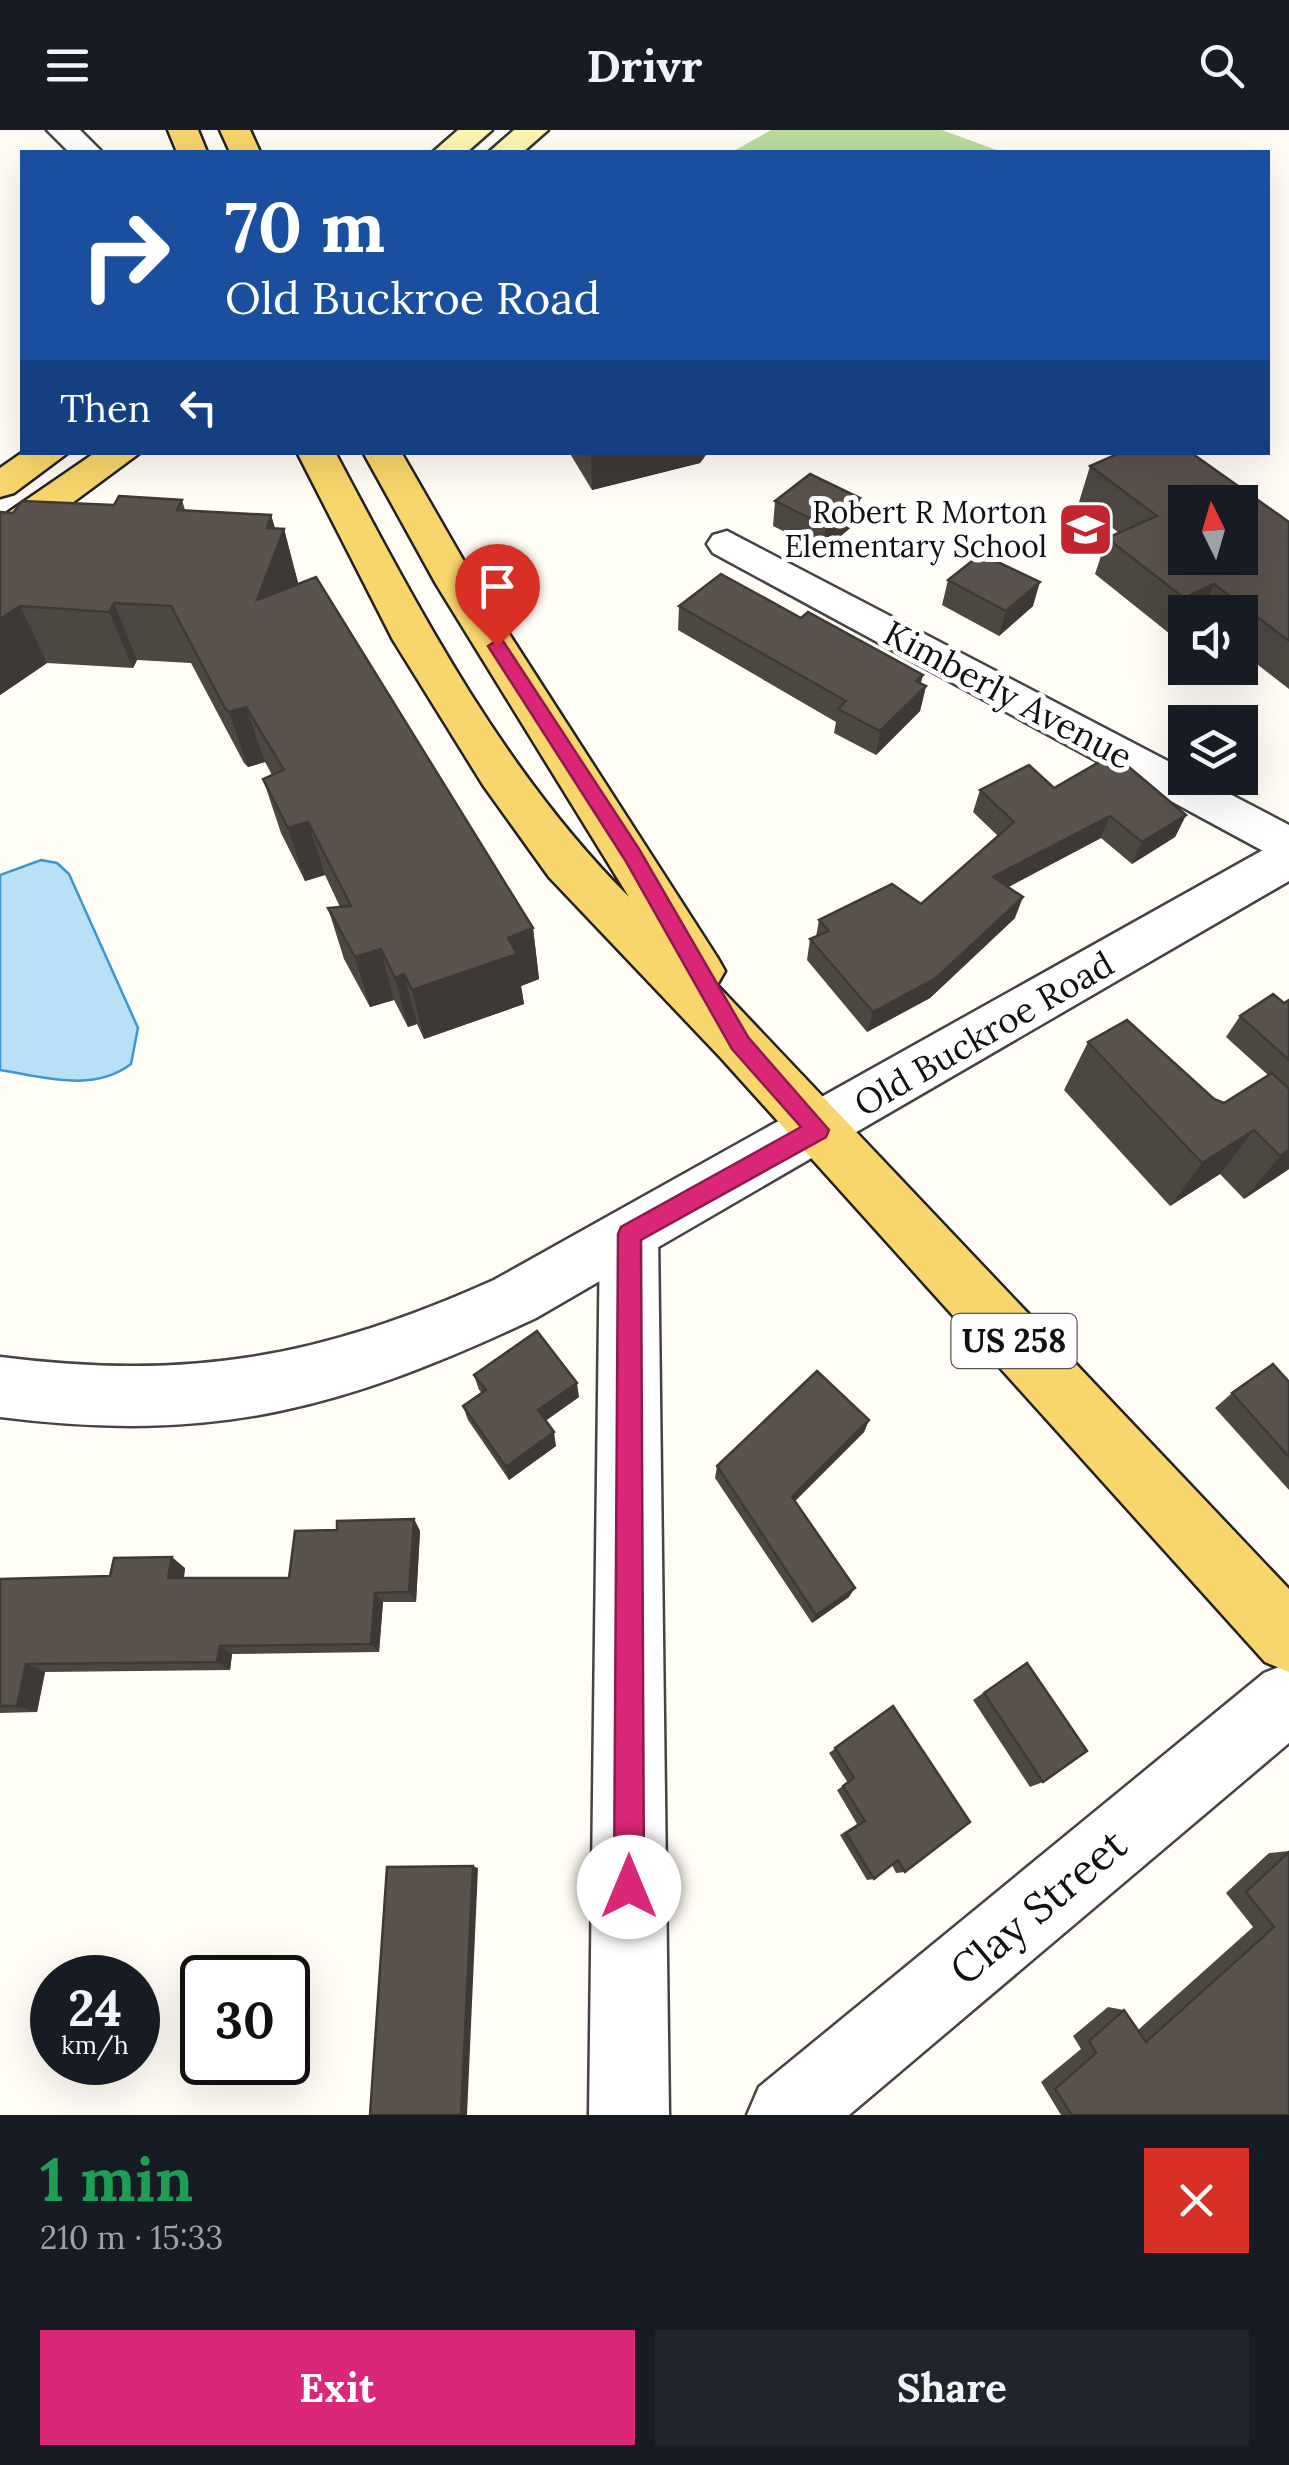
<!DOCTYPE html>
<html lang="en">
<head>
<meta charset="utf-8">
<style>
	body { margin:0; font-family:Lora,serif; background:#20242c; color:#f1f3f6; height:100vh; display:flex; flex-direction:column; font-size:38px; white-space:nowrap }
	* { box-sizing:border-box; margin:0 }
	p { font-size:32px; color:#9ea1a6 }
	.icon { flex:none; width:55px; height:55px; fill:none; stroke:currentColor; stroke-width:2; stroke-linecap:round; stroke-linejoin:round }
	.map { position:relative; height:1985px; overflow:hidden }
	.details { display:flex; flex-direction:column; background:#171b24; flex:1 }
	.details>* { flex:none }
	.hud { position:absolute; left:20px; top:20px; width:1250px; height:305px; border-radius:0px; box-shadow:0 10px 40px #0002; background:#1a4fa0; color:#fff; overflow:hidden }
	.needle { width:65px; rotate:355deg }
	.tools { position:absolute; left:1168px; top:355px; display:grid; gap:20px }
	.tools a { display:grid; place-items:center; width:90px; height:90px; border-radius:0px; background:#171b24; box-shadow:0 10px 40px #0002; font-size:50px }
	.speed { position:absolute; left:30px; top:1825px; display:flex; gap:20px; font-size:50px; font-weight:700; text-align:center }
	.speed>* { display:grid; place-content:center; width:130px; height:130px; border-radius:50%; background:#171b24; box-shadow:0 10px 40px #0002; line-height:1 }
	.speed small { font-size:25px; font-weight:400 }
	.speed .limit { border:5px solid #111; border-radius:15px; background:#fff; color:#111 }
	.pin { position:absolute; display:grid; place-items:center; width:85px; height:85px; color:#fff; margin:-102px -42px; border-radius:50% 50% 50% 0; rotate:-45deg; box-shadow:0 0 10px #0007 }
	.pin .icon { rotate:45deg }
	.me { position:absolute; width:110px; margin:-55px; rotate:0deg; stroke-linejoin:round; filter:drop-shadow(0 0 8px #0008) }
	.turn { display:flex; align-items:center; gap:35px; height:210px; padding:0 40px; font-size:45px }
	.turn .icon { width:130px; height:130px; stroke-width:2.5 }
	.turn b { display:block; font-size:70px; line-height:85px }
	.then { display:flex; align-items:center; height:95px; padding:0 40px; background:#0003; gap:20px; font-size:38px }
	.round { display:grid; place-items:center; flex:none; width:105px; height:105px; border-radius:0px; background:#20242c }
	.overview { display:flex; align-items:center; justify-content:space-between; height:170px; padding:0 40px }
	h1 { font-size:60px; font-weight:800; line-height:75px; color:#1e9e55 }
	.cta { display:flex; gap:20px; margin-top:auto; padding:20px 40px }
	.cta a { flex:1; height:115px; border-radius:0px; background:#db2777; color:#fff; font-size:40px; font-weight:800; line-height:115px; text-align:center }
	.cta a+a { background:#20242c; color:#f1f3f6 }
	header { display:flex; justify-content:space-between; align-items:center; height:130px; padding:0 40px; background:#171b24; font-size:45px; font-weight:800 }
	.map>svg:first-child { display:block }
	.forest { fill:#b9dc9c }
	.water { fill:#b9e0f7; stroke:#3f96cf; stroke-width:2.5 }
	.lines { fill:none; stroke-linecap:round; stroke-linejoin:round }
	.minor-casing { stroke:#444; stroke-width:5 }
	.tertiary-casing { stroke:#444; stroke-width:5 }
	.secondary-casing { stroke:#333; stroke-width:5 }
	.primary-casing { stroke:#222; stroke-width:5 }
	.minor { fill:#fff; fill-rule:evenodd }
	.tertiary { fill:#fff; fill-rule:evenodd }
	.secondary { fill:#fff6b0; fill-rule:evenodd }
	.primary { fill:#f9d66b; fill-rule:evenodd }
	.wall { fill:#4d4742 }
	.shaded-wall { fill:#3f3936 }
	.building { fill:#5a524d; stroke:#3f3936; stroke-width:2.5; fill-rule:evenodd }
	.route { fill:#db2777; stroke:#8e194d; stroke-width:2.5 }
	.labels { text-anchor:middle; stroke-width:10; stroke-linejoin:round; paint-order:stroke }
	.far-poi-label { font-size:30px; fill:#111; stroke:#fff; text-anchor:end }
	.shield { fill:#fff; stroke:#585858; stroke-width:2.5 }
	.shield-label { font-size:32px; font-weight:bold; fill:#111 }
	.street-label { font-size:35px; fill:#111; stroke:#fff }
	.near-street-label { font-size:42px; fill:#111; stroke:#fff }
</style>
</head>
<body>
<header><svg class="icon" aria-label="menu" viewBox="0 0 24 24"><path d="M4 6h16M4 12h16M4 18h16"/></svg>Drivr<svg class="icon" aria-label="search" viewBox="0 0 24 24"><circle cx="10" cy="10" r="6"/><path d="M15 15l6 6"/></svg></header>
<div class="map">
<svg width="1289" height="1985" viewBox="0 0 1289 1985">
	<rect width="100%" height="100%" fill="#fffdf5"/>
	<!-- forest -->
	<polygon class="forest" points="771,0 942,0 1002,22 732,22"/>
	<!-- water -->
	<path class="water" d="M41,730L57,733L69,744L138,898L131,934C93,963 44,947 0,940V745Z"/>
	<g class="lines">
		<defs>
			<g id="minor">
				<polygon points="47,0 80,0 102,22 69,22"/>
				<polygon points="727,401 1185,640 1185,648 1199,648 1289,695 1289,735 713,423 707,414 713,405"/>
				<polygon points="629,1078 649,1086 658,1104 669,1985 589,1985 600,1104 609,1086"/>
				<polygon points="1289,1533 1289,1613 849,1985 747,1985 759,1957 1264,1543"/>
			</g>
			<path id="tertiary" d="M1289,710V751L536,1188C342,1279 216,1314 0,1287V1227C191,1251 319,1228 494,1150L1272,715Z"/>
			<g id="secondary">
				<polygon points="458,0 492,0 467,22 433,22"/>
				<polygon points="514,0 548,0 523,22 489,22"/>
			</g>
			<g id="primary">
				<polygon points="168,0 198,0 207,22 177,22"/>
				<polygon points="220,0 250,0 260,22 230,22"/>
				<polygon points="23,322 69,322 14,363 0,367 0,338"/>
				<polygon points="96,322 141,322 14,416 0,420 0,388"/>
				<path d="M297,322H335C419,480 502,640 629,767L436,454L363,322H401L477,454L717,827L725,841L717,855L1289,1459V1542L1265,1532L721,928L549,747L483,655L393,510Z"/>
			</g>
		</defs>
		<!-- minor casing -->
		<use href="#minor" class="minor-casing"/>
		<!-- tertiary casing -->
		<use href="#tertiary" class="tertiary-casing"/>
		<!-- secondary casing -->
		<use href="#secondary" class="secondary-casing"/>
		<!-- primary casing -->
		<use href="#primary" class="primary-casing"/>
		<!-- minor -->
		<use href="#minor" class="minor"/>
		<!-- tertiary -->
		<use href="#tertiary" class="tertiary"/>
		<!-- secondary -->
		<use href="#secondary" class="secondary"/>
		<!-- primary -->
		<use href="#primary" class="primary"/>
	</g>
	<!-- wall -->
	<g class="wall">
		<polygon points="569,322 708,322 700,333 592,360"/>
		<polygon points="1090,336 1289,392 1289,559 1240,521 1240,482 1185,482 1185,496 1170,504 1095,444 1107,408 1119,403 1079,372"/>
		<polygon points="860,368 856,393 823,421 773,396 775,371"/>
		<polygon points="182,370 185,380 271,385 275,398 284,399 298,454 533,798 539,849 521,856 524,874 424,909 417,894 408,897 394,870 370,877 344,829 328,778 340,777 325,745 305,751 281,703 263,649 272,645 265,632 248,637 244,633 191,533 137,530 133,538 47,533 0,565 0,382 13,383"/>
		<polygon points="948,450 1033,476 999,506 942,475"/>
		<polygon points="679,476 921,554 926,556 920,581 876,625 834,603 836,592 678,500"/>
		<polygon points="1123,641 1186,685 1175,707 1132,734 1101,708 1008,757 1015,788 930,868 867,902 807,830 810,809 816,807 819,790 921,774 998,706 973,682 980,660 1054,658"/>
		<polygon points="1289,870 1289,1039 1244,1069 1220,1044 1170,1076 1064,960 1088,912 1224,973 1268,945 1226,907 1240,886 1284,873"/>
		<polygon points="474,1245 579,1267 545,1291 556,1316 509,1350 468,1290 463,1276 482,1263 479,1260"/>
		<polygon points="1289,1252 1289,1360 1215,1278 1232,1263"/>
		<polygon points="869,1290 864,1302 795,1371 849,1467 812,1493 715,1348 717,1336"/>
		<polygon points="414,1389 420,1401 416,1472 383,1472 379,1522 232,1524 230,1540 45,1542 37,1582 0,1583 0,1449 110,1446 185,1438 184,1448 289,1448 337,1400"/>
		<polygon points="1027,1533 1043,1652 1030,1657 973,1570"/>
		<polygon points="893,1576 905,1742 896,1743 892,1735 874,1749 867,1750 840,1705 857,1694 837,1660 848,1653 829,1623"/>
		<polygon points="1289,1721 1289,1985 1061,1985 1041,1952 1081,1919 1073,1906 1108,1877 1124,1880 1138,1900 1253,1797 1226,1763 1269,1723"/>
	</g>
	<!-- shaded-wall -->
	<g class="shaded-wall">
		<polygon points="591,322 708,322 700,333 592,360"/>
		<polygon points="860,368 856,393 823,421 826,396"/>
		<polygon points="271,385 279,413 284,399 299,456 257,470 267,398"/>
		<polygon points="1040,452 1033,476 999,506 1006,481"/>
		<polygon points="1214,454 1202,482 1185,482 1185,496 1170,504 1184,468"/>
		<polygon points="114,473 137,530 133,538 109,482"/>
		<polygon points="20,476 47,533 0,565 0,489"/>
		<polygon points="923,545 918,564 926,556 920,581 876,625 880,601 916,551"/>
		<polygon points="246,577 265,632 248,637 229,582"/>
		<polygon points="1186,685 1175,707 1132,734 1142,712"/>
		<polygon points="1110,686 1101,708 986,769 993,747"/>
		<polygon points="308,692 325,745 305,751 288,698"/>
		<polygon points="1023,767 1015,788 930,868 867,902 873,882"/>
		<polygon points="533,798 539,849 521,856 524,874 424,909 412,860 508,808"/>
		<polygon points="381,819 394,870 370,877 355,827"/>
		<polygon points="404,844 417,894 408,897 395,848"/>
		<polygon points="1254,1000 1220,1044 1170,1076 1202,1033"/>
		<polygon points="1289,1020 1289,1039 1244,1069 1280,1026"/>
		<polygon points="577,1253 579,1267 541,1294 538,1280"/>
		<polygon points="869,1290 864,1302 788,1378 792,1367"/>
		<polygon points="554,1302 556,1316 509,1350 506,1337"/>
		<polygon points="414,1389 420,1401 416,1472 409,1462"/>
		<polygon points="172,1427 185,1438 182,1458 168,1448"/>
		<polygon points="855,1458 849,1467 812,1493 816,1485"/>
		<polygon points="375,1463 383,1472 379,1522 371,1514"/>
		<polygon points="220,1516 232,1524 230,1540 217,1532"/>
		<polygon points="26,1534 45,1542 37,1582 17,1576"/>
		<polygon points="473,1736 478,1738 467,1985 461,1985"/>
	</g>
	<!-- building -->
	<g class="building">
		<path d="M1122,322H1190L1289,392V511L1214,454L1184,468L1107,408L1157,386L1090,336ZM1185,372H1240V428H1185Z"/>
		<polygon points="810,344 860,368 826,396 775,371"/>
		<polygon points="119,366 182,370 177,380 271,385 267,398 284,399 257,470 316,447 533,798 508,808 517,824 412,860 404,844 395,848 381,819 355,827 328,778 351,776 308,692 288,698 263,649 284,640 246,577 229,582 225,578 171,476 114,473 109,482 20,476 0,489 0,382 13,383 22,371 114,375"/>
		<polygon points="981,424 1040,452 1006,481 948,450"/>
		<polygon points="721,444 801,488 808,482 923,545 916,551 926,556 880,601 838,579 846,571 679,476"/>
		<polygon points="1106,628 1123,641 1129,637 1186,685 1142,712 1110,686 993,747 1023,767 936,848 873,882 810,809 829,801 819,790 892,754 921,774 1014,692 980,660 1029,635 1054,658"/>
		<polygon points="1273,864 1284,873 1289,870 1289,930 1240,886"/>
		<polygon points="1127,890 1214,969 1224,973 1272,943 1289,959 1289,1020 1280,1026 1254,1000 1202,1033 1088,912"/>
		<polygon points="537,1201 577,1253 538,1280 554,1302 506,1337 463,1276 486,1260 474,1245"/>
		<polygon points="1273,1234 1289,1252 1289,1327 1232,1263"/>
		<polygon points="817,1241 869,1290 792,1367 855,1458 816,1485 717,1336"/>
		<polygon points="414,1389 409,1462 375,1463 371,1514 220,1516 217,1532 26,1534 17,1576 0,1576 0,1449 110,1446 114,1428 172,1427 168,1448 289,1448 295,1401 337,1400 337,1391"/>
		<polygon points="1027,1533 1087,1621 1043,1652 984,1563"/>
		<polygon points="893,1576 970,1692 905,1742 898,1730 874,1749 846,1703 865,1691 843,1656 854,1648 835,1618"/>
		<polygon points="1289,1722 1289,1985 1072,1985 1055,1959 1096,1923 1089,1911 1124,1880 1146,1912 1274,1797 1246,1762"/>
		<polygon points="473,1736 461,1985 370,1985 387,1737"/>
	</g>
	<!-- route -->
	<polygon class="route" points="497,510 503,511 639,719 748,907 829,1000 826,1007 641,1110 644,1757 640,1768 629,1772 618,1768 614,1757 618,1104 621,1097 801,997 732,919 625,730 488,516"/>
	<!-- icons -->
	<defs>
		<symbol id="school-square" viewBox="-11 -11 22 22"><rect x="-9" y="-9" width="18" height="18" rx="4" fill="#c4262e" stroke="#fff"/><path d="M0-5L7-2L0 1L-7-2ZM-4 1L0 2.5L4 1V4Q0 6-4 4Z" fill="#fff"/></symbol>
	</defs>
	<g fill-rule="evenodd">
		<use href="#school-square" x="1054" y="368" width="63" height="63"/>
	</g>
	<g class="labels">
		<!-- far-poi labels -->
		<g class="far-poi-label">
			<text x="1047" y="393">Robert R Morton<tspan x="1047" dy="34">Elementary School</tspan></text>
		</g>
		<!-- shield labels -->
		<rect class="shield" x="951.5" y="1184" width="125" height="54" rx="8"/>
		<g class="shield-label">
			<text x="1014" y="1222">US 258</text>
		</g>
		<!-- street labels -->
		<g class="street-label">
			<text transform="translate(1008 565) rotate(28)" y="12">Kimberly Avenue</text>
			<text transform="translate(984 904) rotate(-30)" y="12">Old Buckroe Road</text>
		</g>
		<!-- near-street labels -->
		<g class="near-street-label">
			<text transform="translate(1038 1777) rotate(-40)" y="15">Clay Street</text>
		</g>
	</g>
</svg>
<div class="tools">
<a><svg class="needle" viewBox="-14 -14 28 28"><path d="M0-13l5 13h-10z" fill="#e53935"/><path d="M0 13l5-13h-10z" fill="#9ea1a6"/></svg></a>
<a><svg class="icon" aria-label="sound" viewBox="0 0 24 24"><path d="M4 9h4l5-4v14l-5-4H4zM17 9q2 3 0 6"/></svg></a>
<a><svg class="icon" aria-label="layers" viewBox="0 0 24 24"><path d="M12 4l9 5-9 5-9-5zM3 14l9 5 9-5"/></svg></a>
</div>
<div class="speed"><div>24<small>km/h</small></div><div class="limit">30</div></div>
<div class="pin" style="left:497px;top:516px;background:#d93025"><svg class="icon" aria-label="arrive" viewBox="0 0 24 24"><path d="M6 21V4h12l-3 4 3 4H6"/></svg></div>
<svg class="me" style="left:629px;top:1757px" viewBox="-20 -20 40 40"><circle r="19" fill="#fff"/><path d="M0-13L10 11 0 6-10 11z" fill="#db2777"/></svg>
<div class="hud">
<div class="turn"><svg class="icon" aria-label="right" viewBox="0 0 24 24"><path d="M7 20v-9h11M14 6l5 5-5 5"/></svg><div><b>70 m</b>Old Buckroe Road</div></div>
<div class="then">Then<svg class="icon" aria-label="left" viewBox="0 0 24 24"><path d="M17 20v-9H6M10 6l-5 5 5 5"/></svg></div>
</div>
</div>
<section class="details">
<div class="overview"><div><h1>1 min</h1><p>210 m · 15:33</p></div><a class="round" style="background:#d93025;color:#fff"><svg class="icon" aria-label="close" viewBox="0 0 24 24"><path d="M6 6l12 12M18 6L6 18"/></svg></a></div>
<div class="cta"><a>Exit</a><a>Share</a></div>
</section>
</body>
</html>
